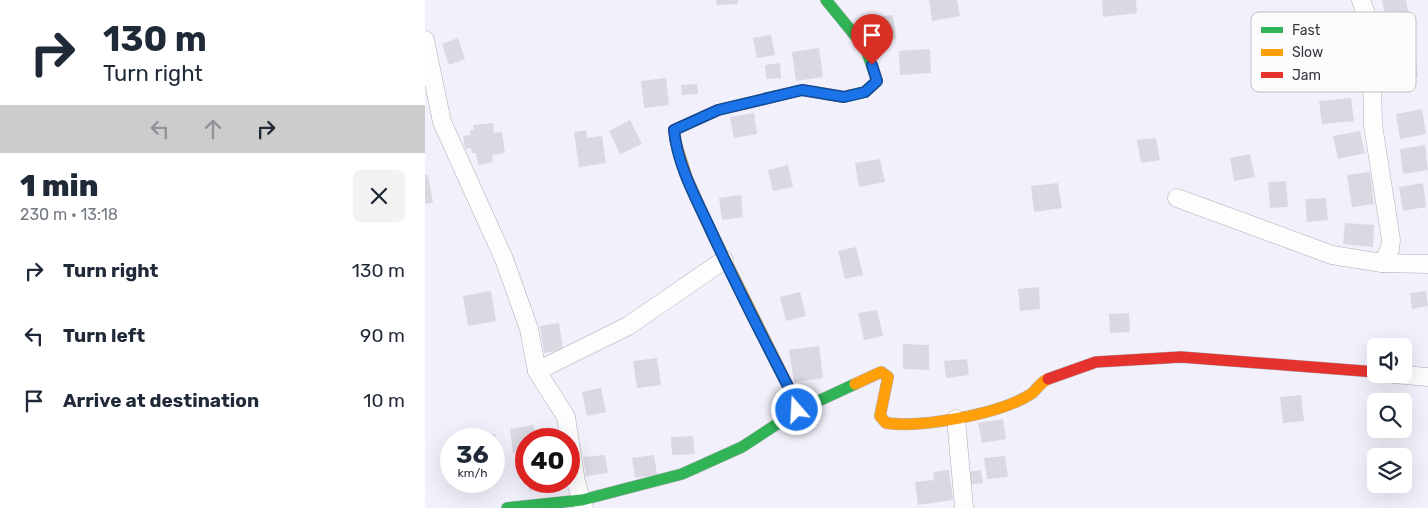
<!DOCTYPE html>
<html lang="en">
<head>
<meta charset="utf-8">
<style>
	body { margin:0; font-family:Rubik,sans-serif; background:#f2f2f3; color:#1f2937; height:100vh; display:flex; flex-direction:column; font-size:19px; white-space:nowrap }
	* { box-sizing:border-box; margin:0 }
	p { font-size:16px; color:#747a83 }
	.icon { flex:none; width:28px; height:28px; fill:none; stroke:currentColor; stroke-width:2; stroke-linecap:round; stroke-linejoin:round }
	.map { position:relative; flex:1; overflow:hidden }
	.side { display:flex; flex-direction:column; background:#fff; width:425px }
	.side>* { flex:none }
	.guide { background:#fff; color:#1f2937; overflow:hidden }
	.tools { position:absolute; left:942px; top:338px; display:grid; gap:10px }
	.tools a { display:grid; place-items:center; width:45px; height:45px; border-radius:8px; background:#fff; box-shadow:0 5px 20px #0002; font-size:25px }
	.speed { position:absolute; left:15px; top:428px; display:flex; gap:10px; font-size:25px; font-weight:700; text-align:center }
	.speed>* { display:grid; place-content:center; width:65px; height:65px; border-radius:50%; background:#fff; box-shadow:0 5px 20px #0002; line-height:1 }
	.speed small { font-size:12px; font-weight:400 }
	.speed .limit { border:8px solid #d22; background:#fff; color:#111 }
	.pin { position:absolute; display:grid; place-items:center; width:42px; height:42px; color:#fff; margin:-51px -21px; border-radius:50% 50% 50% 0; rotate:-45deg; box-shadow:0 0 5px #0007 }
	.pin .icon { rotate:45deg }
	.me { position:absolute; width:55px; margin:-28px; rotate:341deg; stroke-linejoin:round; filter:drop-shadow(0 0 4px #0008) }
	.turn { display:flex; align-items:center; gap:18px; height:105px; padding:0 20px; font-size:22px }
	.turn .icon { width:65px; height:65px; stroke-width:2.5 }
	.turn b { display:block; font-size:35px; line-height:42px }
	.lanes { display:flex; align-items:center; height:48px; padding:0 20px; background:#0003; justify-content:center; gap:25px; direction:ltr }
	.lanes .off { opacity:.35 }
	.round { display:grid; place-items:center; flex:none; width:52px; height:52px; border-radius:8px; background:#f2f2f3 }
	.head { display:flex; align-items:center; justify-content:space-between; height:85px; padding:0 20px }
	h1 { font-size:30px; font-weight:800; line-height:38px }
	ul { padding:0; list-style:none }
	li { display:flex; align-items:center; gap:15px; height:65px; padding:0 20px }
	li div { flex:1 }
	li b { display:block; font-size:19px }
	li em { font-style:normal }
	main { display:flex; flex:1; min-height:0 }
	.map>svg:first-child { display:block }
	.building { fill:#dad8e1 }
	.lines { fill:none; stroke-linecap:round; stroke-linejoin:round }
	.street-casing { stroke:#aeacb5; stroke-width:19 }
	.fast-casing { stroke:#aeacb5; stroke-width:12 }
	.slow-casing { stroke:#aeacb5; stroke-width:12 }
	.jam-casing { stroke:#aeacb5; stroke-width:12 }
	.street { stroke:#fdfdfe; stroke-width:18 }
	.fast { stroke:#30b455; stroke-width:11 }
	.slow { stroke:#ff9f0a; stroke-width:11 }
	.jam { stroke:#e5322d; stroke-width:11 }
	.route-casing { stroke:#114b97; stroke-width:12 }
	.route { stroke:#1a73e8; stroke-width:9 }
	.key { fill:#fcfcfc; stroke:#c2c1c3; stroke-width:1 }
	.key-label { font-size:14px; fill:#39373f }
</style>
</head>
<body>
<main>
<section class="side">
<div class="guide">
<div class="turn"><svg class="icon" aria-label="right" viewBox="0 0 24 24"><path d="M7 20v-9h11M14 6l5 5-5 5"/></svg><div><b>130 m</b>Turn right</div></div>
<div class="lanes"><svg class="icon off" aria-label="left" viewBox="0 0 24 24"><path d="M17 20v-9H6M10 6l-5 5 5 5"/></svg><svg class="icon off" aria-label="ahead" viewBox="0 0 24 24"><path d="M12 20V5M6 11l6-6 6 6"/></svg><svg class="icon" aria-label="right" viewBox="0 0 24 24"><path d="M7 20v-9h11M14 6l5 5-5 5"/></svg></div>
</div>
<div class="head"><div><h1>1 min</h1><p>230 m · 13:18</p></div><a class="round"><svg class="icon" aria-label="close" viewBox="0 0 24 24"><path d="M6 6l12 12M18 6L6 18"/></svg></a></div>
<ul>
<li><svg class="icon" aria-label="right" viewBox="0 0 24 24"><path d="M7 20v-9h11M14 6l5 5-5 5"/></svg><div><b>Turn right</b></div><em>130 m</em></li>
<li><svg class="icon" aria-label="left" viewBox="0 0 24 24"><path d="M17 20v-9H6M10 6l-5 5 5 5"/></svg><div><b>Turn left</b></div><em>90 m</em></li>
<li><svg class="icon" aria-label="arrive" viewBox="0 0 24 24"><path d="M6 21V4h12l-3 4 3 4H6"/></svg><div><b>Arrive at destination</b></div><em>10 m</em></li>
</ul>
</section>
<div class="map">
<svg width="1003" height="508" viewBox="0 0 1003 508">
	<rect width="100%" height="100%" fill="#f2f0fa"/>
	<!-- building -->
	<g class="building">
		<polygon points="291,0 313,0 313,4 292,5"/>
		<polygon points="504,0 532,0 535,16 507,21"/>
		<polygon points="677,0 711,0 712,13 678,17"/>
		<polygon points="957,0 981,0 984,16 961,21"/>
		<polygon points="468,15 471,39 445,42 443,18"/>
		<polygon points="346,35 350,55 332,58 328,38"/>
		<polygon points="33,38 40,59 24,65 17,44"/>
		<polygon points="394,48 398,77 371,81 367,52"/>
		<polygon points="505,49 506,73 475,75 474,51"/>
		<polygon points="990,49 993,77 969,80 966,52"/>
		<polygon points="355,63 356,78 341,79 340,65"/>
		<polygon points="241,78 244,105 219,108 216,81"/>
		<polygon points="272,84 273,94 257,95 256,85"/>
		<polygon points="926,98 929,121 897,124 894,101"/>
		<polygon points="997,109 1001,134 975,139 971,114"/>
		<polygon points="329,113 332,134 309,138 305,117"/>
		<polygon points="205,120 217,144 195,154 184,131"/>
		<polygon points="68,123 69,133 77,132 80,153 67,155 68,162 53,165 51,153 47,153 46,148 40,149 38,136 46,135 45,130 49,130 48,125"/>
		<polygon points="161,130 162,138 177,136 181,163 154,167 149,132"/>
		<polygon points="935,131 940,153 913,159 908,136"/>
		<polygon points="731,138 735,160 716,163 712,140"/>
		<polygon points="1000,145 1003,170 978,174 975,149"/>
		<polygon points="825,154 830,177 809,181 805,158"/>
		<polygon points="455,159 460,182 434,187 430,163"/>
		<polygon points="363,165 368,187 348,191 343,170"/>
		<polygon points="945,172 949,204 927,207 922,175"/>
		<polygon points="0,175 3,175 8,202 0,204"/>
		<polygon points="861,181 863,207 845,208 843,182"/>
		<polygon points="633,183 637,208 609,212 606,186"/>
		<polygon points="998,183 1001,207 978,211 974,187"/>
		<polygon points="316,195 318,217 297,220 294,198"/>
		<polygon points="901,198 903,220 882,222 880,199"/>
		<polygon points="920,223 949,225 948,247 918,244"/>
		<polygon points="431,247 438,275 420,279 413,251"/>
		<polygon points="614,287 615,309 595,311 593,289"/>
		<polygon points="66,291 71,321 43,326 38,296"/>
		<polygon points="1001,291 1003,306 987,309 985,293"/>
		<polygon points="375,292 381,316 361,321 355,297"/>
		<polygon points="452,310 458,336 439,340 433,313"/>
		<polygon points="704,313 705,332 685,333 684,314"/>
		<polygon points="134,323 138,350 119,353 115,326"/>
		<polygon points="478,344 504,345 504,370 478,369"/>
		<polygon points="394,346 398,378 369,382 364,350"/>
		<polygon points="232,358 236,385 212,388 208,361"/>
		<polygon points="542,359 544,375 521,378 519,361"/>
		<polygon points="176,388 181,412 162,416 157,392"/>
		<polygon points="876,395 879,421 858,423 855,397"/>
		<polygon points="578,419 581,439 557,443 553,423"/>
		<polygon points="109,425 111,439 101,439 101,451 88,453 85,429"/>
		<polygon points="70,434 74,461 69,461 69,439 46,438"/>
		<polygon points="268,436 270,454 247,455 246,437"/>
		<polygon points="180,455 183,473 161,476 158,457"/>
		<polygon points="229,455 232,475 210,478 207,458"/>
		<polygon points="580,456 583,477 562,479 559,458"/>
		<polygon points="524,470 528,500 493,505 490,482 509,480 508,472"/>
		<polygon points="556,470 558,483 545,485 543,472"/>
		<polygon points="102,481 124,481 125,486 105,491"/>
	</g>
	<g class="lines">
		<defs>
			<g id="street">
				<polyline points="0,40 17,122 79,259 104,329 112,371 141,417 151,482 159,508"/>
				<polyline points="752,198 907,255 957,263 965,249 966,240 948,125 946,28 936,0"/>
				<polyline points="957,263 1002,264"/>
				<polyline points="112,371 203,326 299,260"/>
				<polyline points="968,374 1003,377"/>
				<polyline points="531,419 539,507"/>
			</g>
			<g id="fast">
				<polyline points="401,0 441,49 452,81 440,92 426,95"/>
				<polyline points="82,508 157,500 257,474 317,447 372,411 430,384"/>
			</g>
			<g id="slow">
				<polyline points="251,143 262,178 282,223 366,392 372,411"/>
				<path d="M430,384L456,372L463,377L455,416L461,423C497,428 575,414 606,394C612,390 615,382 623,379"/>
			</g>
			<g id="jam">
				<polyline points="251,143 249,130 293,110 377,90 419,97 426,95"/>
				<polyline points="623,379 671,362 756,357 951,372"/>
			</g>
		</defs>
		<!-- street casing -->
		<use href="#street" class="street-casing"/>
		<!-- fast casing -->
		<use href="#fast" class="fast-casing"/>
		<!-- slow casing -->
		<use href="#slow" class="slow-casing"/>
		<!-- jam casing -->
		<use href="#jam" class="jam-casing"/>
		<!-- street -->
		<use href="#street" class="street"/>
		<!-- fast -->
		<use href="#fast" class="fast"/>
		<!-- slow -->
		<use href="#slow" class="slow"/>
		<!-- jam -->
		<use href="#jam" class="jam"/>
	</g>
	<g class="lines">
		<defs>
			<path id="route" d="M372,410L366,392C337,336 308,280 282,222C268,193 252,162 249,130L293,110L377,90L419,97L440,92L452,81L447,65"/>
		</defs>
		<!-- route casing -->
		<use href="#route" class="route-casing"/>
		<!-- route -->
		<use href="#route" class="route"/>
	</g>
	<!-- legend -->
	<rect x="826" y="12" width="165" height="80" rx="8" class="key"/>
	<rect x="836" y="27" width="22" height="6" fill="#30b455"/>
	<rect x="836" y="49" width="22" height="7" fill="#ff9f0a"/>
	<rect x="836" y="72" width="22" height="6" fill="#e5322d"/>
	<g class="key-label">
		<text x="867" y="35">Fast</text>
		<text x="867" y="57">Slow</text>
		<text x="867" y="80">Jam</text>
	</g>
</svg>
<div class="tools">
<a><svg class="icon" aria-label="sound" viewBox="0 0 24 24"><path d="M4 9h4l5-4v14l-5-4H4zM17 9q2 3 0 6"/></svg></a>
<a><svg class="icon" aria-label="search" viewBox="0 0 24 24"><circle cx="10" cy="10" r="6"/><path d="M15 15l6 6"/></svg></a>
<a><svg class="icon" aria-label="layers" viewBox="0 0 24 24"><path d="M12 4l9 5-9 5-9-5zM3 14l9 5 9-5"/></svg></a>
</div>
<div class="speed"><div>36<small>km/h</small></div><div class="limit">40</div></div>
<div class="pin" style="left:447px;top:65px;background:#d93025"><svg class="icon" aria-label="arrive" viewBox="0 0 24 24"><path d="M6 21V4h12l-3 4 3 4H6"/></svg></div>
<svg class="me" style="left:372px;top:410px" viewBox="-20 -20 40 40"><circle r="17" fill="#1a73e8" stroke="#fff" stroke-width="3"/><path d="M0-11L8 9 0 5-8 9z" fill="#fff"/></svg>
</div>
</main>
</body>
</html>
